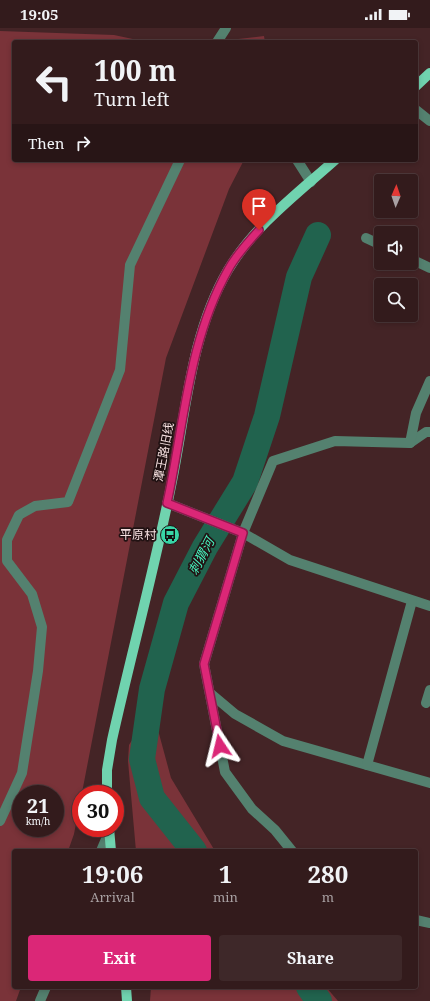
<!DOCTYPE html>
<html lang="en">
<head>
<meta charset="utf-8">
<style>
	body { margin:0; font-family:"Noto Serif","Noto Sans SC",serif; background:#3e2829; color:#f1f3f6; height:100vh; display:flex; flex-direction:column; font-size:15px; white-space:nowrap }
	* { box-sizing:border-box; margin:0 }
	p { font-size:13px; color:#a9a1a3 }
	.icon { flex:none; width:22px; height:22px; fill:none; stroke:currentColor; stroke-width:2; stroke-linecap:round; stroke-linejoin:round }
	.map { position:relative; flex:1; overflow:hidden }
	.sheet { position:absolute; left:12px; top:821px; width:406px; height:140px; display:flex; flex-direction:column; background:#331b1c; border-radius:4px; box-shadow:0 2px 6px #0003,0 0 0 1px #4e393b }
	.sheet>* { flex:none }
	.guide { position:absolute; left:12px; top:12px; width:406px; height:122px; border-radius:4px; box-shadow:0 2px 6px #0003,0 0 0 1px #4e393b; background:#331b1c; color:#f1f3f6; overflow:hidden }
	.needle { width:26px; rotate:2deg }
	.tools { position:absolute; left:374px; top:146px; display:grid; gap:8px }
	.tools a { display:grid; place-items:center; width:44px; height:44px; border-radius:4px; background:#331b1c; box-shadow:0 2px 6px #0003,0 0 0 1px #4e393b; font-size:20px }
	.speed { position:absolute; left:12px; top:757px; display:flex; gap:8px; font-size:20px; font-weight:700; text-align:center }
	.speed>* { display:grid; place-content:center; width:52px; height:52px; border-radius:50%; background:#331b1c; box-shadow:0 2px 6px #0003,0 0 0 1px #4e393b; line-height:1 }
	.speed small { font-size:10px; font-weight:400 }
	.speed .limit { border:6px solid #d22; background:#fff; color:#111 }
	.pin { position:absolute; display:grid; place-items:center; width:34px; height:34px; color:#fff; margin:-41px -17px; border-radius:50% 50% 50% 0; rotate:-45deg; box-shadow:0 0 4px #0007 }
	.pin .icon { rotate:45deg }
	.me { position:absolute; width:44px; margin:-22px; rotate:350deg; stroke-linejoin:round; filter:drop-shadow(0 0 3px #0008) }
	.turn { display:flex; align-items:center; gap:14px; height:84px; padding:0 16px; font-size:18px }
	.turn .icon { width:52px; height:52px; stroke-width:2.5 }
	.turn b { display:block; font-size:28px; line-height:34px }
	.then { display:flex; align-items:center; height:38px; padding:0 16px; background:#0003; gap:8px; font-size:15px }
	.eta { display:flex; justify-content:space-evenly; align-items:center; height:68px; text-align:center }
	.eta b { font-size:24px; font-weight:700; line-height:28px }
	.primary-button { display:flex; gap:8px; margin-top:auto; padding:8px 16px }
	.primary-button a { flex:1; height:46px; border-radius:4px; background:#db2777; color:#fff; font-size:16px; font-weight:700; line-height:46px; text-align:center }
	.primary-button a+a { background:#3e2829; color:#f1f3f6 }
	.status { display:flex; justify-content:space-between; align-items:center; height:28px; padding:0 20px; background:#331b1c; direction:ltr }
	.status svg { height:11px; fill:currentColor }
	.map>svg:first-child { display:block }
	.green { fill:#7a3339; fill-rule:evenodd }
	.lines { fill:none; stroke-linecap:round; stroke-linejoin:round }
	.river { stroke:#21634e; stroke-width:26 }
	.minor { stroke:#54816f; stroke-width:10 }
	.major { stroke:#70d3af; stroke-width:10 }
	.route-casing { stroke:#8e194d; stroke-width:10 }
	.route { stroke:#db2777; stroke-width:7 }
	.labels { text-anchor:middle; stroke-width:3.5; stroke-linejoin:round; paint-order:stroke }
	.street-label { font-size:12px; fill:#f7e1e1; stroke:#211213 }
	.poi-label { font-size:12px; fill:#f7e1e1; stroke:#211213; text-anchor:end }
	.water-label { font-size:13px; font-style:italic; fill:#47f1bd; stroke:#211213 }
</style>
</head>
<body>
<div class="status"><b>19:05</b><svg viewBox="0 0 49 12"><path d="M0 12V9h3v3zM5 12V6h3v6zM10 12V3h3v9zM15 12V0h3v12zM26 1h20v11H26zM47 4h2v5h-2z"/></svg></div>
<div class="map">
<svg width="430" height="973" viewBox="0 0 430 973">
	<rect width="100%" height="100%" fill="#442426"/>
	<!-- green -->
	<g class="green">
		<path d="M0,3L114,7L147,14H14V132H244L229,161L166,330L74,806L68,823H14V959H21L16,973H0ZM21,766H55V800H21Z"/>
		<polygon points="264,8 265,14 211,14"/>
		<polygon points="139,701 158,702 171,750 215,823 136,823 128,733 129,717"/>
		<polygon points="151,959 326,959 338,973 150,973"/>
	</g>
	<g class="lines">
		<!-- river -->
		<g class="river">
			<polyline points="194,823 152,770 142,731 152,661 176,575 205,519 245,454 267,388 299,249 318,207"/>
			<polyline points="309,959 319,973"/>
		</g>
		<!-- minor -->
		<g class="minor">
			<polyline points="217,14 226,0"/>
			<polyline points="416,82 430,93"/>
			<polyline points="297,132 311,154"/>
			<polyline points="366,210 381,217"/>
			<polyline points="411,231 430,240"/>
			<polyline points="410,415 426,404 430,404"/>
			<polyline points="167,475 243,505 290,532 430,578"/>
			<polyline points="210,665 235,686 283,713 430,755"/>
			<polyline points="426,675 430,662"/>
			<polyline points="367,737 412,573"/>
			<polyline points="0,793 22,745 38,643 42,599 32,566 7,533 7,512 19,487 35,478 68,474 120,342 130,237 180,132"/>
			<polyline points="101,823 109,804"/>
			<polyline points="292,823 275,802 252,781 225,744 204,636 243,505 273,433 335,413 410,415 416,385 430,353"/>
			<polyline points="416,892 430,895"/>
			<polyline points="40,973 46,959"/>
		</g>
		<!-- major -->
		<g class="major">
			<polyline points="416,58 430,45"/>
			<path d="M107,766V742L112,712C131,627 154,543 171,458C186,386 190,307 228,242C254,198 297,166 335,132"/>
			<polyline points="109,800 111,823"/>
			<polyline points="126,959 127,973"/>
		</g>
	</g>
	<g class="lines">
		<defs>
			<path id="route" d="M220,718L204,636L243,505L167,475C184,398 188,313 228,242C236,227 248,214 259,202"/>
		</defs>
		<!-- route casing -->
		<use href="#route" class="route-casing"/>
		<!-- route -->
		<use href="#route" class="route"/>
	</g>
	<!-- icons -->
	<defs>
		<symbol id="bus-disc" viewBox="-11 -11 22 22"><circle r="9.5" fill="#38d4a6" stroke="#211213"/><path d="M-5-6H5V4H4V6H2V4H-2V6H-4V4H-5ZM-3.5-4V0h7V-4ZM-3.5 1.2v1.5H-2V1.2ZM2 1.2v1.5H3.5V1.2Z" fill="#111"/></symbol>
	</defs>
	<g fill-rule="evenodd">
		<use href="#bus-disc" x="159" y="496" width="22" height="22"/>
	</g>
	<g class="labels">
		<!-- street labels -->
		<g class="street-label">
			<text transform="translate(164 424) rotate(-79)" y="4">潭王路旧线</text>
		</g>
		<!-- poi labels -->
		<g class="poi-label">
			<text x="156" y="511">平原村</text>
		</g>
		<!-- water labels -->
		<g class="water-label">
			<text transform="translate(201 528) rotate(-62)" y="5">刺猬河</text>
		</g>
	</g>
</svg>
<div class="tools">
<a><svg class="needle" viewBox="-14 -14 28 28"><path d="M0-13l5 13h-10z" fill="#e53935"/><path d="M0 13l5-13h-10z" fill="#a9a1a3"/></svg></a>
<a><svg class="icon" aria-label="sound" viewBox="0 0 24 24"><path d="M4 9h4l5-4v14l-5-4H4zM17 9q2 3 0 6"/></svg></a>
<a><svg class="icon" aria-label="search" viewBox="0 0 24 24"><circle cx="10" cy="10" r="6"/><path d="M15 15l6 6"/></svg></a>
</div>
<div class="speed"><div>21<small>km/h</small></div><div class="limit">30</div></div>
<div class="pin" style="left:259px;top:202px;background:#d93025"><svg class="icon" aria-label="arrive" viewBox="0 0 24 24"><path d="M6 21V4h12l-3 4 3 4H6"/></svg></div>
<svg class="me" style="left:220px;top:718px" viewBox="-20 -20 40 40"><path d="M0-17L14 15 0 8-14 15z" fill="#db2777" stroke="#fff" stroke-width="4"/></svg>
<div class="guide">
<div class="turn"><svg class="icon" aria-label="left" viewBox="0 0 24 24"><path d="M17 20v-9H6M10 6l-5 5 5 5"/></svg><div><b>100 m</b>Turn left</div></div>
<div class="then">Then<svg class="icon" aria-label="right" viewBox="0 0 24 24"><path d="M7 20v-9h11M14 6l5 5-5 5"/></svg></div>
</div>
<section class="sheet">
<div class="eta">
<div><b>19:06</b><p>Arrival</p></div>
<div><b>1</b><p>min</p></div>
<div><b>280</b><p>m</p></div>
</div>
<div class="primary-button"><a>Exit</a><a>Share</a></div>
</section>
</div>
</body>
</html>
